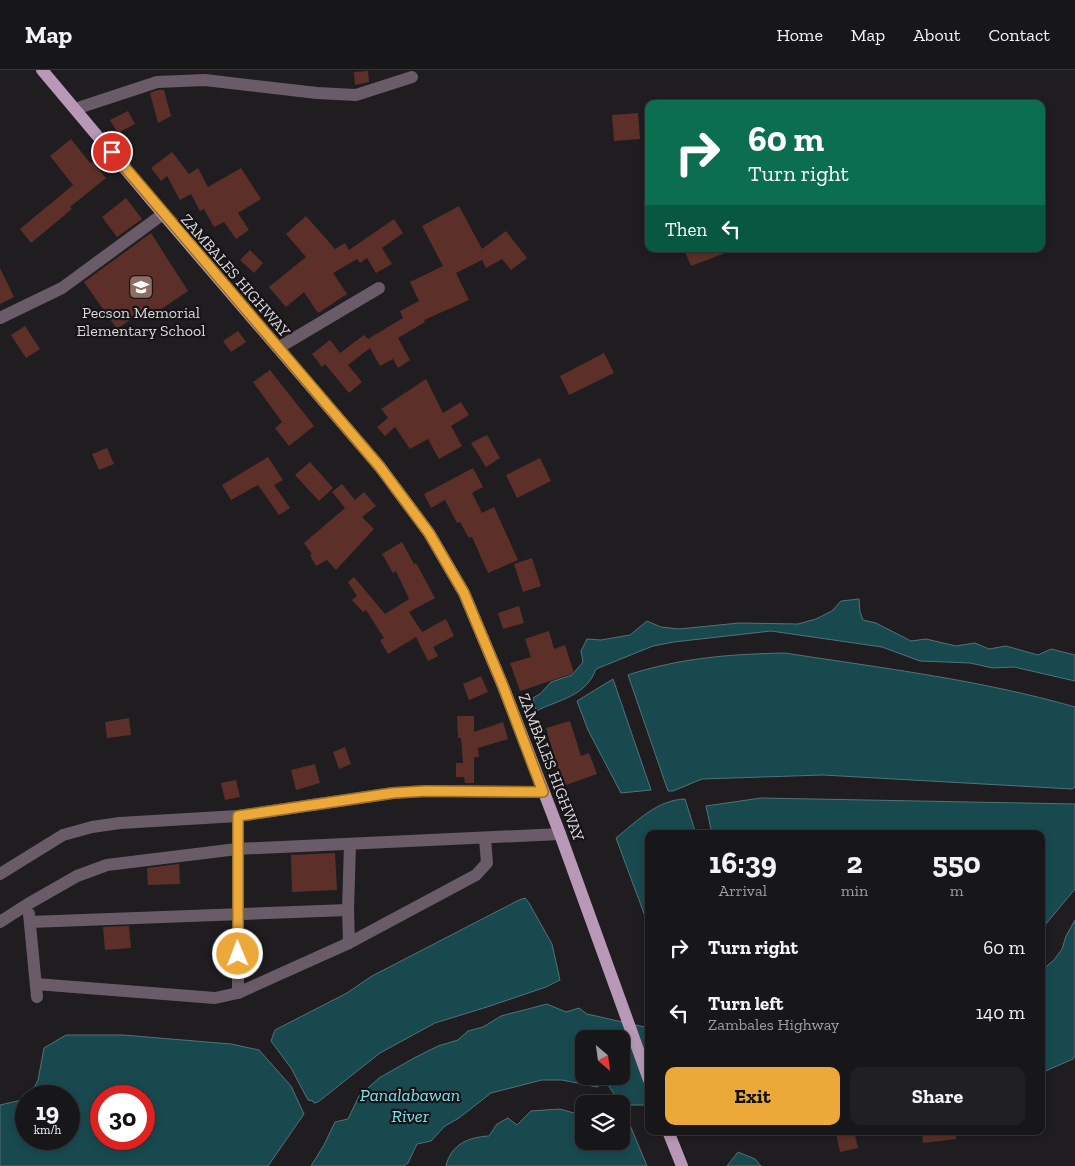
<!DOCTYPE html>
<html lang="en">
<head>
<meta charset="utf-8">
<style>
	body { margin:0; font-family:"Zilla Slab",serif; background:#201f21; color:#f1f3f6; height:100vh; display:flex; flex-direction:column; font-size:19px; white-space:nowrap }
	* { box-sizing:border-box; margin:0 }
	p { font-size:16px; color:#9e9fa2 }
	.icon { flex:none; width:28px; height:28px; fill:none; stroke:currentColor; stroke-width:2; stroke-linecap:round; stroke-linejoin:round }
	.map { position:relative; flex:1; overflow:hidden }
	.panel { position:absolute; left:645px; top:760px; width:400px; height:305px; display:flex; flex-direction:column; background:#171618; border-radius:10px; box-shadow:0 2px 8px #0003,0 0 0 1px #363537 }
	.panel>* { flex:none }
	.top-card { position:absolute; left:645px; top:30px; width:400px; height:152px; border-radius:10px; box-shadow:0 2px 8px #0003,0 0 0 1px #363537; background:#0b6e4f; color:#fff; overflow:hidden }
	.needle { width:32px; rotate:151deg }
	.controls { position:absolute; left:575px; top:960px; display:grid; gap:10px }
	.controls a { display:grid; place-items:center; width:55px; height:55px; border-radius:10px; background:#171618; box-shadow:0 2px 8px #0003,0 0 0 1px #363537; font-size:25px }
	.speed { position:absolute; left:15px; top:1015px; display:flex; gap:10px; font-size:25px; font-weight:700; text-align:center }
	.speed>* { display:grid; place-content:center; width:65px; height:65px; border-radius:50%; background:#171618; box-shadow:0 2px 8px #0003,0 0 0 1px #363537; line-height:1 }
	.speed small { font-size:12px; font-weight:400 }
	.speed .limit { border:8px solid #d22; background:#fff; color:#111 }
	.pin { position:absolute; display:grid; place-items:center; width:42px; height:42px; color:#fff; margin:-21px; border:2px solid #fff; border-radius:50%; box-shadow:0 1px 5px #0007 }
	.me { position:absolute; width:55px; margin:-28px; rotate:359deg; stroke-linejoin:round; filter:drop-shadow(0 0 4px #0008) }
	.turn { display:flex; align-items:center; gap:18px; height:105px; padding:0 20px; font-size:22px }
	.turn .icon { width:65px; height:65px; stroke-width:2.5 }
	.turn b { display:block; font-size:35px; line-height:42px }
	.then { display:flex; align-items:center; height:48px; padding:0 20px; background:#0003; gap:10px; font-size:19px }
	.eta { display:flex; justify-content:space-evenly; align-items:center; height:85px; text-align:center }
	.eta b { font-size:30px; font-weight:800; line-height:35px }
	.primary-button { display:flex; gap:10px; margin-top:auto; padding:10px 20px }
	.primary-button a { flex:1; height:58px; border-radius:10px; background:#eca93a; color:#111; font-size:20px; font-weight:800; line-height:58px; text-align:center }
	.primary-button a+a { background:#201f21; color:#f1f3f6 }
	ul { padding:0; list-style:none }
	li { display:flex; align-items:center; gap:15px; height:65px; padding:0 20px }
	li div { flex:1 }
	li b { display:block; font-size:19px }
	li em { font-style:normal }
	header { display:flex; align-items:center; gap:30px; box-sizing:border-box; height:70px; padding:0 25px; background:#171618; border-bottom:1px solid #363537 }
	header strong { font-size:24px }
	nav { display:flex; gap:28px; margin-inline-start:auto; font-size:18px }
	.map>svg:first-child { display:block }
	.water { fill:#18494f; stroke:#517378; fill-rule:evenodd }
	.building { fill:#5c3028 }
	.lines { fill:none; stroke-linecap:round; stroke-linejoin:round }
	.minor { stroke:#6a5b69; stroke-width:12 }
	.major { stroke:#b898b6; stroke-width:12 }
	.route-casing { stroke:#996e26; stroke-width:12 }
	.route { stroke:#eca93a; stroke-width:9 }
	.labels { text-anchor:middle; stroke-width:4.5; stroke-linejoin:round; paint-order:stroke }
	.street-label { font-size:16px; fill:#d7d6d8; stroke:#161417 }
	.poi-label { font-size:16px; fill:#d7d6d8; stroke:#161417 }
	.water-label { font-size:18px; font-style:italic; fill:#7ce1ed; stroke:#161417 }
</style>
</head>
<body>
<header>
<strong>Map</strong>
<nav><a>Home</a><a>Map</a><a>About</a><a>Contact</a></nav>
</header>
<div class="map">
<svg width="1075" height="1096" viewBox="0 0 1075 1096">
	<rect width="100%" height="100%" fill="#1f1d20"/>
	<!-- water -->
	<g class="water">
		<path d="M859,529L860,542L863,550L876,553L911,571L926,569L956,576L975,573L989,579L1006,576L1038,585L1051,579L1075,585V611L1014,597L993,598L970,593L920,591L882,577L771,561L674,572L653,576L596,599C586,626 561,629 536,641L533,628L540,624L551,612L572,605L583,592L581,581L587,569L601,570L630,565L647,551L661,557L679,559L739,553L798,554L816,549L832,541L841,531Z"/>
		<path d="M785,583C882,598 981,610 1075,637V717L1072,719L823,705L702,709L673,721H668L628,605C679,588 731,584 785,583Z"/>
		<polygon points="613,609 651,720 621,723 588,660 577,631"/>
		<polygon points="761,728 1075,734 1075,819 1045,855 1041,863 1041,764 712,764 706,736"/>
		<path d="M685,729L696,764H649V857L616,768C637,751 657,730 685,729Z"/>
		<polygon points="525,828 529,833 552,874 560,910 546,917 487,937 435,953 380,983 318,1032 314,1033 313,1031 308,1030 291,998 271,971 275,960 347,923 372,906 519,830"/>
		<polygon points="1075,850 1075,986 1073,989 1041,1003 1041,901 1054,890 1062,879 1066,866"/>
		<path d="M547,934L566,942L579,938L587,944L649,958V1035H626L614,1024L606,1012L597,1017L562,1010H542L491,1023L459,1048L445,1056L431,1071L417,1074L408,1093L404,1096H311L324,1075L335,1052L348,1049L359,1026L379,1008L414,988L438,976L458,970L468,961L483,957L501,946ZM584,969H621V1006H584Z"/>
		<path d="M66,965H123L231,974L259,980L291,1016L304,1044L268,1096H0V1035L26,1029V1069H69V1026H30L38,1010L44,978ZM101,1026H144V1069H101Z"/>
		<path d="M560,1039L584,1046V1071H621V1054L630,1055L647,1096H446C451,1074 469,1067 489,1066L497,1054L508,1048L517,1055L531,1041Z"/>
		<polygon points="738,1082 755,1089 761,1096 727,1096"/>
	</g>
	<!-- building -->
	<g class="building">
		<polygon points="368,1 369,12 355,15 354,2"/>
		<polygon points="158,20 164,20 171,46 158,53 150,23"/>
		<polygon points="128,41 135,54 118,63 110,50"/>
		<polygon points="638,43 640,69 614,71 612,45"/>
		<polygon points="71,69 90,93 92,92 106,108 70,137 72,139 31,173 20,159 73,115 50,86"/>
		<polygon points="172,82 189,104 198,98 208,117 241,98 261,129 238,143 249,160 236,169 224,152 214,157 204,139 200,141 191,124 180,130 167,106 161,111 151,98"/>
		<polygon points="126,128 142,149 117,167 102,147"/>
		<polygon points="459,136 482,179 506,161 527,188 511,200 502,189 486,198 482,190 456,203 469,230 424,250 425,252 398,268 410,290 398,298 393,289 380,296 370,278 348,295 362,312 349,323 325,294 322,297 312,284 330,270 340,283 364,265 368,269 403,248 400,241 419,231 410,212 443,196 422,156"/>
		<polygon points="306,146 335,179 345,173 349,180 394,149 403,163 382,178 392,194 376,203 367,188 360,193 357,189 333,203 347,224 318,243 304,222 286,237 269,217 306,187 286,164"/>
		<polygon points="151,163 188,221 145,250 140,243 117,259 84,212"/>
		<polygon points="684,179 733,179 733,180 691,196"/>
		<polygon points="250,180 263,193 254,203 240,190"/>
		<polygon points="0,198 14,227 0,234"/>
		<polygon points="25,256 40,279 26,288 11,265"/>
		<polygon points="238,261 246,272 231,282 223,271"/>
		<polygon points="604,283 614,303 569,325 560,306"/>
		<polygon points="270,300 314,356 289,376 275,358 282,352 253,312"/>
		<polygon points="426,309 443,343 461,332 469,345 451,356 462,376 439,389 428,369 410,379 395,357 385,366 377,357 388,348 381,339"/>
		<polygon points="487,365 500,388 486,397 471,373"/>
		<polygon points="107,378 114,394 99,400 92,384"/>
		<polygon points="268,387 283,410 274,415 290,438 279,445 258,415 231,430 222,415"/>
		<polygon points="540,388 551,411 517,428 506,405"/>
		<polygon points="310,392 333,418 319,431 295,405"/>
		<polygon points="473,398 483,417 472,423 482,443 494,437 518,490 488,503 472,467 469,468 460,452 457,453 445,430 431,438 424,424"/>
		<polygon points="342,414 355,430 364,422 376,436 362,447 374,459 336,500 327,490 316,496 310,485 312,484 304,473 345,438 332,422"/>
		<polygon points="402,472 414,494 416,493 435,528 409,542 422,562 446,549 454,566 433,577 438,586 428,591 416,567 388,584 380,570 384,568 366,540 363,542 352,530 357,526 348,512 354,507 385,544 409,529 396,501 393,503 382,484"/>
		<polygon points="532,488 541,516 523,522 514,494"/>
		<polygon points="519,536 524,553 503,559 498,543"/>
		<polygon points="549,561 554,579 565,575 574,603 520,621 510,593 531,587 525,569"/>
		<polygon points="481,606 488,622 469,630 463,614"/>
		<polygon points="457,646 474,646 474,662 503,652 508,669 478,678 479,687 474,687 474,713 465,713 464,707 456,707 456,693 463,693 461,668 458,668"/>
		<polygon points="129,648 131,665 107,668 105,652"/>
		<polygon points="570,651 581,686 589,683 597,704 563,716 546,658"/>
		<polygon points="345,677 351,694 339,699 333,682"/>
		<polygon points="315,694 320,713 296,720 291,700"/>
		<polygon points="236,710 240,727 225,730 221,713"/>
		<polygon points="335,783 337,820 292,822 291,785"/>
		<polygon points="179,794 180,814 148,815 147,798"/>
		<polygon points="129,856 131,878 105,880 103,857"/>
		<polygon points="843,1061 854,1061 858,1078 840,1082 836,1063"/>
		<polygon points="922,1061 956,1061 956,1069 923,1073"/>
	</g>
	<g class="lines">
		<!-- minor -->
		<g class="minor">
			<polyline points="75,39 157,12 205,10 317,23 356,25 412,7"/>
			<polyline points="0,248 62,218 163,144"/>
			<polyline points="278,278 379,218"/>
			<polyline points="238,746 238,923"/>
			<polyline points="0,804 63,765 92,757 120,753 238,746 393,723 426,721 543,722"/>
			<polyline points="29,844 37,927"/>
			<polyline points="0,852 28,834 77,806 107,795 237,779 560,764"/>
			<polyline points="30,852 348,840"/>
			<polyline points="349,873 348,840 350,774"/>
			<polyline points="36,914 215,928 238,923 349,873 476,805 487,793 485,769"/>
		</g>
		<!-- major -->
		<g class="major">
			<polyline points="42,0 163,144 380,397 429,463 464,523 503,616 560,764 649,1010"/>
			<polyline points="668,1061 682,1096"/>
		</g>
	</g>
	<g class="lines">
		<defs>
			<polyline id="route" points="112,82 380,397 429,463 464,523 503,616 543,722 426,721 393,723 238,746 238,884"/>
		</defs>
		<!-- route casing -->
		<use href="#route" class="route-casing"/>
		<!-- route -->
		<use href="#route" class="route"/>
	</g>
	<!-- icons -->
	<defs>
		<symbol id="school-square" viewBox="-11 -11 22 22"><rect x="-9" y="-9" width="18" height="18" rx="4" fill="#8d6e63" stroke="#161417"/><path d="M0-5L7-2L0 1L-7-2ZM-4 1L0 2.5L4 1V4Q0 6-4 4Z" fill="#fff"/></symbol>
	</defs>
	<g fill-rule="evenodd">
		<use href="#school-square" x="127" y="203" width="28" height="28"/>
	</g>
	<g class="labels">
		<!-- street labels -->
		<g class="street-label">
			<text transform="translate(236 205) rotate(49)" y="6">ZAMBALES HIGHWAY</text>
			<text transform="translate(552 697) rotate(69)" y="6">ZAMBALES HIGHWAY</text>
		</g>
		<!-- poi labels -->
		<g class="poi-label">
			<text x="141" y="248">Pecson Memorial<tspan x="141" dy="18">Elementary School</tspan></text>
		</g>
		<!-- water labels -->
		<g class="water-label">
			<text x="410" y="1031">Panalabawan<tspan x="410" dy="21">River</tspan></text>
		</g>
	</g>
</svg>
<div class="controls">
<a><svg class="needle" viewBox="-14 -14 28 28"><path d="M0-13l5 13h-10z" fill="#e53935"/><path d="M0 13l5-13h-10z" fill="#9e9fa2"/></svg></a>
<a><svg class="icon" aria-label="layers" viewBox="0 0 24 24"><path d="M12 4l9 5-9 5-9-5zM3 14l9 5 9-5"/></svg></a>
</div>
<div class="speed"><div>19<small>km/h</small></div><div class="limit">30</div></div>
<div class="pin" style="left:112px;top:82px;background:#d93025"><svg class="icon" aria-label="arrive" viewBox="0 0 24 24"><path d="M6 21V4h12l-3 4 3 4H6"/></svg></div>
<svg class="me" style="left:238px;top:884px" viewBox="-20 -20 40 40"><circle r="17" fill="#eca93a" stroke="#fff" stroke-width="3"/><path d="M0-11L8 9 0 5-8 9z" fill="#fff"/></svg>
<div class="top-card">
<div class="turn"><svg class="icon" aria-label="right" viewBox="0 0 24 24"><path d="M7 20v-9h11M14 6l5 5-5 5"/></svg><div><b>60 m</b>Turn right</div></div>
<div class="then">Then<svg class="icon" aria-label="left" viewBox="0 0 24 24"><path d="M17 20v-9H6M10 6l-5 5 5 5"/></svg></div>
</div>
<section class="panel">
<div class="eta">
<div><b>16:39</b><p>Arrival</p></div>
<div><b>2</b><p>min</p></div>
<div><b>550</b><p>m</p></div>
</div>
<ul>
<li><svg class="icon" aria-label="right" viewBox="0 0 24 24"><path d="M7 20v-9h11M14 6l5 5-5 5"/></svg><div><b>Turn right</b></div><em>60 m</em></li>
<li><svg class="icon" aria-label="left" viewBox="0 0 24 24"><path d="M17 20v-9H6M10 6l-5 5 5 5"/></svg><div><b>Turn left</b><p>Zambales Highway</p></div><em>140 m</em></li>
</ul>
<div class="primary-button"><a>Exit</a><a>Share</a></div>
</section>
</div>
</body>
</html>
